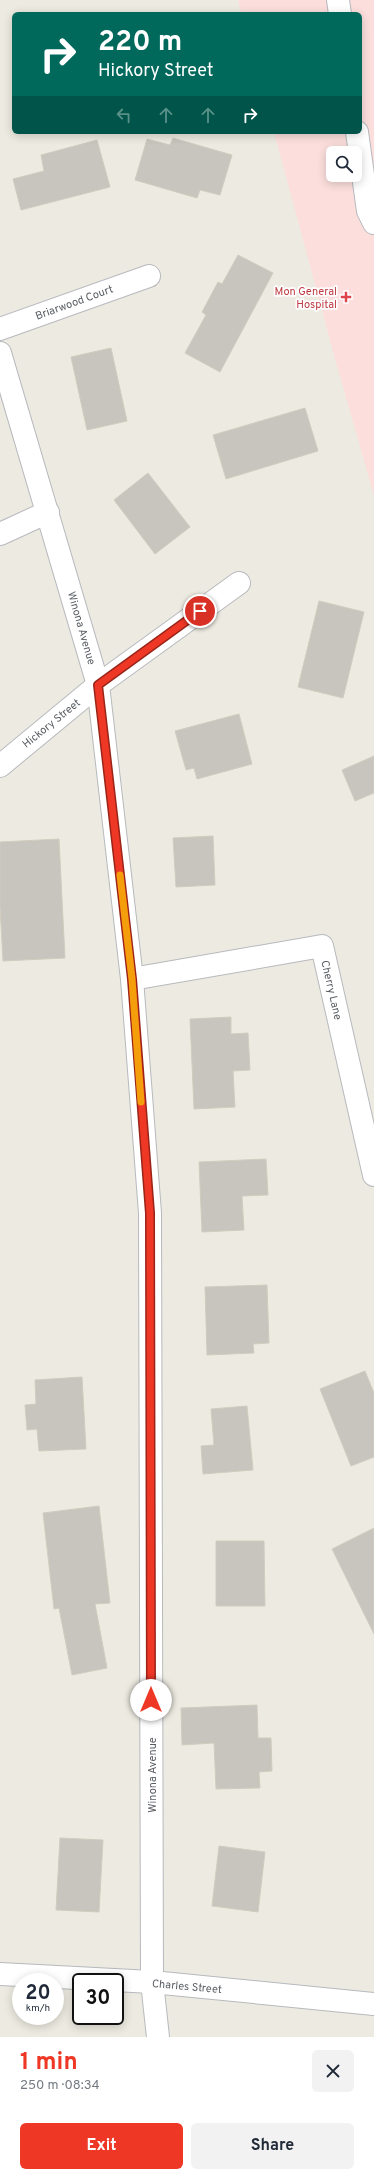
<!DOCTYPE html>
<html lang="en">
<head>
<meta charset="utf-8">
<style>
	body { margin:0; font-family:Overpass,sans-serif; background:#f2f2f3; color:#1f2937; height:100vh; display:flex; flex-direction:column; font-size:15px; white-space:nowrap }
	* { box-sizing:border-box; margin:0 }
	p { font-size:13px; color:#747a83 }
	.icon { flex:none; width:22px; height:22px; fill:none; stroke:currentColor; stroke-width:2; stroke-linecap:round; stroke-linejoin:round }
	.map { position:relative; height:2037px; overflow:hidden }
	.side { display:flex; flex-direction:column; background:#fff; flex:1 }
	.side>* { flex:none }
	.banner { position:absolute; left:12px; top:12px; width:350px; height:122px; border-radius:6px; box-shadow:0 2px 10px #0003; background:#00695c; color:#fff; overflow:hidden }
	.tools { position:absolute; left:326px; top:146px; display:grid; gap:8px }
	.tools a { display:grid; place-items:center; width:36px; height:36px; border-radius:6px; background:#fff; box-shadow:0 2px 10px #0003; font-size:20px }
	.speed { position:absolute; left:12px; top:1973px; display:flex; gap:8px; font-size:20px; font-weight:700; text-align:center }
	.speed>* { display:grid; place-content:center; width:52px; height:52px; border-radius:50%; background:#fff; box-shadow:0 2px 10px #0003; line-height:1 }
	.speed small { font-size:10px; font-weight:400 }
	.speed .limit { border:2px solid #111; border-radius:6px; background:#fff; color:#111 }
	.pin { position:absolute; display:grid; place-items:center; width:34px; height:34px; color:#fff; margin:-17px; border:2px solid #fff; border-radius:50%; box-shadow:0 1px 4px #0007 }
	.me { position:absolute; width:44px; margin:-22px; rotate:0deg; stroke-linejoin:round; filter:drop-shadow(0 0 3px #0008) }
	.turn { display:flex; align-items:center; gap:14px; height:84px; padding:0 20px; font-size:18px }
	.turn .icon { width:52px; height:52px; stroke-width:2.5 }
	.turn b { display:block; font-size:28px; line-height:34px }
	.lanes { display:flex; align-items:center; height:38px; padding:0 20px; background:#0003; justify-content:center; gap:20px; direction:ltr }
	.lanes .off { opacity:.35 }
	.round { display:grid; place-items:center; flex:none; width:42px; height:42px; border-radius:6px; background:#f2f2f3 }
	.summary { display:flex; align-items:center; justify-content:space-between; height:68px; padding:0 20px }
	h1 { font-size:24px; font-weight:700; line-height:30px; color:#ef3726 }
	.button { display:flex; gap:8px; margin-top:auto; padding:8px 20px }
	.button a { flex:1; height:46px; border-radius:6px; background:#ef3726; color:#fff; font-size:16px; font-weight:700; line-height:46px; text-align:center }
	.button a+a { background:#f2f2f3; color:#1f2937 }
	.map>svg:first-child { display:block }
	.medical { fill:#fcdfdc; fill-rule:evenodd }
	.building { fill:#c8c5be; stroke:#d2ccbf }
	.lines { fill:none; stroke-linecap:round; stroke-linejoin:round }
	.street-casing { stroke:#b7b9be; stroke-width:24 }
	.street { stroke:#fff; stroke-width:22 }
	.route-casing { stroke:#9b2419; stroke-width:10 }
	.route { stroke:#ef3726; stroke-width:7 }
	.slow { stroke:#f59e0b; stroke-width:7 }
	.health-dot { fill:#e0444e; stroke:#fff; stroke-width:1.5 }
	.labels { text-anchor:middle; stroke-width:3.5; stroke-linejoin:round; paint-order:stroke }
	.health-label { font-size:11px; fill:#be3a42; stroke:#fff; text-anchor:end }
	.street-label { font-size:11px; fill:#5a5e63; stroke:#fff }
</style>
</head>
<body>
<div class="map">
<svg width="374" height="2037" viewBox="0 0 374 2037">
	<rect width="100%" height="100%" fill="#edebe1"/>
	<!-- medical -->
	<path class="medical" d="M238,0H374V496L335,359L274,132H360V14H241ZM333,153H355V175H333Z"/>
	<!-- building -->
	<g class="building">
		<polygon points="173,138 232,155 220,195 200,190 197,198 135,180 147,139 170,145"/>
		<polygon points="97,140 110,187 21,210 13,179 44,171 41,155"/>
		<polygon points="238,255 273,273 220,372 185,353 206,315 202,312 218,282 222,284"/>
		<polygon points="111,348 127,421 87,430 71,357"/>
		<polygon points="305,408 318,451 226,479 213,435"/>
		<polygon points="148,473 190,527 155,554 114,500"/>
		<polygon points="319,601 364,612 343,698 298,687"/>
		<polygon points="239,714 252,764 197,779 194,768 186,770 175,731"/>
		<polygon points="374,756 374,793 355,801 342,770"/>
		<polygon points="213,836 215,885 176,887 173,838"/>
		<polygon points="59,839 65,958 3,961 0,907 0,842"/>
		<polygon points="231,1017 231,1034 248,1033 250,1070 233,1071 235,1107 194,1109 190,1019"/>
		<polygon points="266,1159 268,1195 242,1196 244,1230 202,1232 199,1162"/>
		<polygon points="267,1285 269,1343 253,1344 254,1353 207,1355 205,1287"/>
		<polygon points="365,1371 374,1393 374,1457 351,1466 320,1389"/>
		<polygon points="82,1377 86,1449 39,1451 37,1429 27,1430 25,1405 36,1404 35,1380"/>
		<polygon points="247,1406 253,1470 203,1474 201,1446 214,1445 211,1409"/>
		<polygon points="99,1506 110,1603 95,1604 107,1668 72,1675 59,1608 54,1609 43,1513"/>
		<polygon points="374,1528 374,1634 332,1549"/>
		<polygon points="216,1541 264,1541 265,1606 216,1606"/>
		<polygon points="257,1705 258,1738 271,1738 272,1771 259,1772 260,1788 216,1789 214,1743 182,1745 181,1708"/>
		<polygon points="60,1838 103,1840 99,1912 56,1910"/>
		<polygon points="219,1846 265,1852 258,1912 212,1906"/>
	</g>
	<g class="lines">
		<defs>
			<g id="street">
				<polyline points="338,0 340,14"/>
				<polyline points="357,132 368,211 374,223"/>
				<polyline points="0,329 149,276"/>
				<polyline points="0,353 98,685 132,979 150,1213 152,1982 158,2037"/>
				<polyline points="0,534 48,512"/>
				<polyline points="0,766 98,685 239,583"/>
				<polyline points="132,979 322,946 374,1175"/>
				<polyline points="0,1974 152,1982 374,2004"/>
			</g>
		</defs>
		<!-- street casing -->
		<use href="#street" class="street-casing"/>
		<!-- street -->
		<use href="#street" class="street"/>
	</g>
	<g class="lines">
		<defs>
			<polyline id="route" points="151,1700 150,1213 132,979 98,685 200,611"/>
		</defs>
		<!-- route casing -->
		<use href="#route" class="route-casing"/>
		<!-- route -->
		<use href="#route" class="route"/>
		<!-- slow -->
		<polyline class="slow" points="120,875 132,979 141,1102"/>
	</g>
	<!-- markers -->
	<path class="health-dot" d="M344 291h4v4h4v4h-4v4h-4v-4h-4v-4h4z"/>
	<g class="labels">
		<!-- health labels -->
		<g class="health-label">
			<text x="337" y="295">Mon General<tspan x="337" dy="13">Hospital</tspan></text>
		</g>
		<!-- street labels -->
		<g class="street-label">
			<text transform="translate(74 302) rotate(-20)" y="4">Briarwood Court</text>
			<text transform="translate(82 628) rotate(74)" y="4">Winona Avenue</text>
			<text transform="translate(51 723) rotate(-39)" y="4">Hickory Street</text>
			<text transform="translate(332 990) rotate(77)" y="4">Cherry Lane</text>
			<text transform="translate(152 1775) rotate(-90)" y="4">Winona Avenue</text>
			<text transform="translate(187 1986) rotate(5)" y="4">Charles Street</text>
		</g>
	</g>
</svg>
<div class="tools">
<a><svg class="icon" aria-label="search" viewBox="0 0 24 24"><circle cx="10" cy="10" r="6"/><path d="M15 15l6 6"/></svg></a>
</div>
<div class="speed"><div>20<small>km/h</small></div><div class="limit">30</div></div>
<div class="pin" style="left:200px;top:611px;background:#d93025"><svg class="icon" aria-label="arrive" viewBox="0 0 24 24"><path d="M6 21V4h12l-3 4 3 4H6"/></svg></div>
<svg class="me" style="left:151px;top:1700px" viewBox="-20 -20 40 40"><circle r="19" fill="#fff"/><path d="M0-13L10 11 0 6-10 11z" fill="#ef3726"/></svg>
<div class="banner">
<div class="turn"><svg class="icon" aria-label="right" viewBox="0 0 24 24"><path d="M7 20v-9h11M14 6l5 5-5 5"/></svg><div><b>220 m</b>Hickory Street</div></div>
<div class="lanes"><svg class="icon off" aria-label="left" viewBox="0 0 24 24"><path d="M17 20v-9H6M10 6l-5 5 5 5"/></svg><svg class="icon off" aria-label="ahead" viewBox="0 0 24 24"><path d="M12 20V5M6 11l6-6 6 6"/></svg><svg class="icon off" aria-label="ahead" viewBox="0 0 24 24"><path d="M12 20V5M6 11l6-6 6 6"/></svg><svg class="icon" aria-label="right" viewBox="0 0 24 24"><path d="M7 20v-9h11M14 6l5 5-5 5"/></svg></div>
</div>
</div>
<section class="side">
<div class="summary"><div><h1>1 min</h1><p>250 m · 08:34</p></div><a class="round"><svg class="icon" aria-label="close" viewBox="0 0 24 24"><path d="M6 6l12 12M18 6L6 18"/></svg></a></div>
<div class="button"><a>Exit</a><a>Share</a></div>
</section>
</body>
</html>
